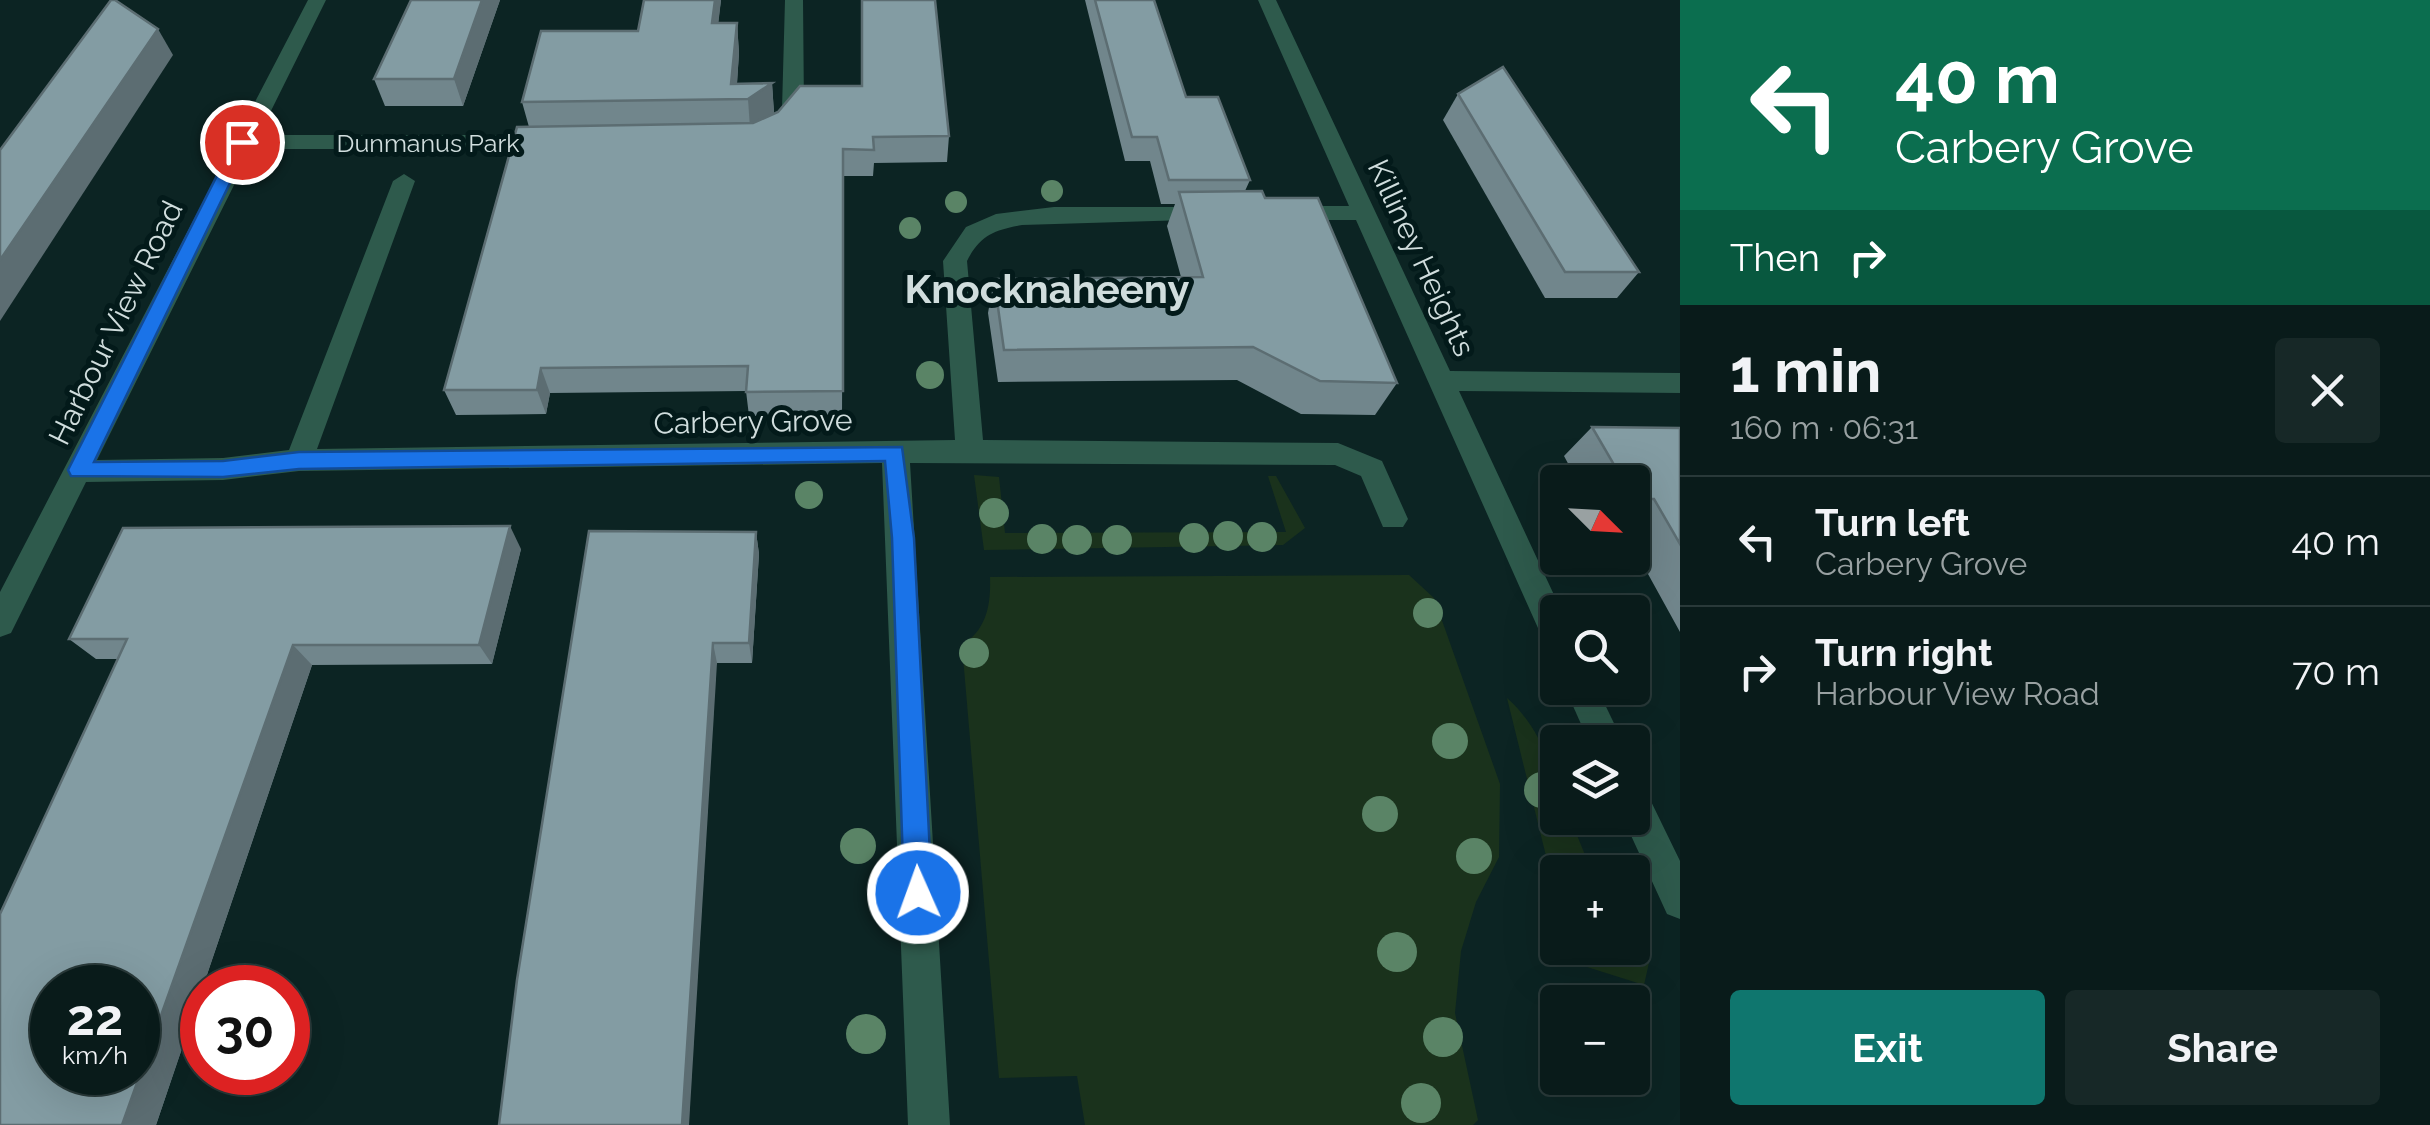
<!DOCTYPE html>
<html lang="en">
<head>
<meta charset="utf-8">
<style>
	body { margin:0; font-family:Raleway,sans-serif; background:#172827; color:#f1f3f6; height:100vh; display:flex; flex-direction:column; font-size:38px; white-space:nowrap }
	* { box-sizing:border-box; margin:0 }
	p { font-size:32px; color:#99a1a2 }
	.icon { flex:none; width:55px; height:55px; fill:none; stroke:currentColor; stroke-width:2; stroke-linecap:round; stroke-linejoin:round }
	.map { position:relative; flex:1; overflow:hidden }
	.sheet { display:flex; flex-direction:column; background:#091b1a; width:750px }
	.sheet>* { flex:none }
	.hud { background:#0b6e4f; color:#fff; overflow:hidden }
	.needle { width:65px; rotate:114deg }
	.tools { position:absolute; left:1540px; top:465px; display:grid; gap:20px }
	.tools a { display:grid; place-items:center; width:110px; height:110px; border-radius:10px; background:#091b1a; box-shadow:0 10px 40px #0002,0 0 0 2px #293939; font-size:50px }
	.speed { position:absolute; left:30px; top:965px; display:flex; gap:20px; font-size:50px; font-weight:700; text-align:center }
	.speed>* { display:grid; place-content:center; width:130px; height:130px; border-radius:50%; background:#091b1a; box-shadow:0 10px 40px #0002,0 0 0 2px #293939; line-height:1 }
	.speed small { font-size:25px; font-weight:400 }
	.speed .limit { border:15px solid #d22; background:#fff; color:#111 }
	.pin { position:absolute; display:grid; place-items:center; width:85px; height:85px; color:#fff; margin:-42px; border:5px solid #fff; border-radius:50%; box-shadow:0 2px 10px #0007 }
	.me { position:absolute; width:110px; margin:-55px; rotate:358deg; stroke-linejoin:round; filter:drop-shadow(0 0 8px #0008) }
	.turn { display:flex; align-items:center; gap:35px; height:210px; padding:0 50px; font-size:45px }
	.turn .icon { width:130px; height:130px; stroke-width:2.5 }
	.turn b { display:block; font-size:70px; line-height:85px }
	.then { display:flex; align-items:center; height:95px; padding:0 50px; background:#0003; gap:20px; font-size:38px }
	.round { display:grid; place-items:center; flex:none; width:105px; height:105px; border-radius:10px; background:#172827 }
	.overview { display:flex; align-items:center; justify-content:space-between; height:170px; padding:0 50px }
	h1 { font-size:60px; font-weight:700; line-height:75px }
	.primary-button { display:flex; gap:20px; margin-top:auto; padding:20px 50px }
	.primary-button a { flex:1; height:115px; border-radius:10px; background:#0f766e; color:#fff; font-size:40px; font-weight:700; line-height:115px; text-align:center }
	.primary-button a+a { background:#172827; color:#f1f3f6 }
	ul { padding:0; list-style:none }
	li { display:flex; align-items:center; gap:30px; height:130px; padding:0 50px; border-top:2px solid #293939 }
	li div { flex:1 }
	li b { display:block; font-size:38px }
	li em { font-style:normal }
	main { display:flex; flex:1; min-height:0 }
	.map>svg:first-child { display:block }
	.green { fill:#1a321c }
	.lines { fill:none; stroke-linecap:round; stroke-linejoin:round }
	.minor { fill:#2e5a4c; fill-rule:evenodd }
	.tree { fill:#5a8466 }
	.wall { fill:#71868c }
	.shaded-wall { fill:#5c6d72 }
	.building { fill:#839ca3; stroke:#5c6d72; stroke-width:2.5; fill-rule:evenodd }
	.route { fill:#1a73e8; stroke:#114b97; stroke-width:2.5 }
	.labels { text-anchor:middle; stroke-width:10; stroke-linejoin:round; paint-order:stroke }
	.far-street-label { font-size:25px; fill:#d0dddd; stroke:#031a1a }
	.street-label { font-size:30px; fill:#d0dddd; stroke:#031a1a }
	.district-label { font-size:40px; font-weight:bold; fill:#d0dddd; stroke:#031a1a }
</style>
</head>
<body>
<main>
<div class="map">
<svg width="1680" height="1125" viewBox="0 0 1680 1125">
	<rect width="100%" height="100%" fill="#0c2423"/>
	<!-- green -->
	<g class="green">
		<polygon points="974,475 999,477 1005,533 1286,532 1268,476 1276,476 1305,528 1283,545 984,550"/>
		<path d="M1409,575L1434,598L1500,784L1499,857L1476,902L1461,951L1455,1013L1478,1120L1473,1125H1085L1077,1076L999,1078L962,645C987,630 991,604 990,577Z"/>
		<path d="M1507,698C1540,727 1558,774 1558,818H1570L1592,872L1549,868Z"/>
		<polygon points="1633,944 1650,958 1644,985 1587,967 1584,948 1632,948"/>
	</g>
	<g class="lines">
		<!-- minor -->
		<g class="minor">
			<path d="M308,0H326L259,135H554L565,142L554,149H252L97,460L223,458L289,450L393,181L404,174L415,181L317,449L955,440L943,261L966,227L996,214L1054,207H1212L1220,209V219L1022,225C995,230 980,235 967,261L983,440L1338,443L1382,461L1408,519L1403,527H1383L1361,476L1335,465L910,463L950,1125H908L882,463L299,471L223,480L86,482L11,633L0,637V592Z"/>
			<polygon points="785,0 803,0 804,110 785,133 777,134 766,128 782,109"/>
			<polygon points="1258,0 1276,0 1450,371 1680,373 1680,393 1459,391 1562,612 1558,612 1558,651 1547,647 1542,637 1356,220 1283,220 1271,213 1283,206 1349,206"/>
			<polygon points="1565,688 1597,688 1623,742 1589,742"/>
			<polygon points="1632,782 1644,787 1680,861 1680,919 1667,914 1623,818 1632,818"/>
		</g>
	</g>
	<!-- trees -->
	<g class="tree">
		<circle cx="1052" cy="191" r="11"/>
		<circle cx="956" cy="202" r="11"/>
		<circle cx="910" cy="228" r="11"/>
		<circle cx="930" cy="375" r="14"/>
		<circle cx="809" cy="495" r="14"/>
		<circle cx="994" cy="513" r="15"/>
		<circle cx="1228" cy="536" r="15"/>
		<circle cx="1262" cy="537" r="15"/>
		<circle cx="1194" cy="538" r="15"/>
		<circle cx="1042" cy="539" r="15"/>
		<circle cx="1077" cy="540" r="15"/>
		<circle cx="1117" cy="540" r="15"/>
		<circle cx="1428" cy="613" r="15"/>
		<circle cx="974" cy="653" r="15"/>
		<circle cx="1450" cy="741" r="18"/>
		<circle cx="1542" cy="790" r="18"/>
		<circle cx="1380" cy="814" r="18"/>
		<circle cx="858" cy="846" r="18"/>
		<circle cx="1474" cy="856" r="18"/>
		<circle cx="1397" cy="952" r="20"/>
		<circle cx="866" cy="1034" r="20"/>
		<circle cx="1443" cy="1037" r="20"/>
		<circle cx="1421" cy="1103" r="20"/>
	</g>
	<!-- wall -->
	<g class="wall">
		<polygon points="411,0 500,0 463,106 385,106 374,79"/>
		<polygon points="644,0 721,0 718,23 737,23 739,53 737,83 772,83 774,113 769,116 949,136 947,162 874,163 873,176 843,176 842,416 749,416 746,391 550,393 546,414 456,415 444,390 529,127 522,102 638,31"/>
		<polygon points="1085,0 1154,0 1186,97 1250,180 1245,191 1265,198 1397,383 1375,415 1301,414 1237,380 998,382 988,313 994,279 1181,277 1167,226 1175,204 1161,204 1150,161 1125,161"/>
		<polygon points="1458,94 1639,272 1617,298 1545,298 1443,120"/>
		<polygon points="1592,427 1680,428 1680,632 1632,545 1632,482 1578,482 1564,456"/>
		<polygon points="756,532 759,554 752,663 717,663 499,1125"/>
		<polygon points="521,549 492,664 312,665 156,1125 0,1125 118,659 96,659 69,639"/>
	</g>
	<!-- shaded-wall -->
	<g class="shaded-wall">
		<polygon points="482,0 500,0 463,106 454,79"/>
		<polygon points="715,0 721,0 715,53 712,23"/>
		<polygon points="737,23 739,53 736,99 731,84"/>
		<polygon points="158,29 173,55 0,321 0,260"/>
		<polygon points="772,83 774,113 750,128 748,99"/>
		<polygon points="541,368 550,393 546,414 537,390"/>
		<polygon points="510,526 521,549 492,664 479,645"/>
		<polygon points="756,532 759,554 752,663 749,643"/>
		<polygon points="713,643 717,663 689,1125 682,1125"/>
		<polygon points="293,645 312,665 156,1125 122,1125"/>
	</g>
	<!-- building -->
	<g class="building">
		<polygon points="111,0 115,0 158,29 0,260 0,150"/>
		<polygon points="411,0 482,0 454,79 374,79"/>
		<polygon points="644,0 715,0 712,23 737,23 731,84 772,83 748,99 522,102 541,31 638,31"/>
		<polygon points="862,0 935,0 949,136 873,137 874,150 843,149 843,391 746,392 748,366 541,368 537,390 444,390 517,127 753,123 778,112 800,86 862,86"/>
		<polygon points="1095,0 1154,0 1186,97 1218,97 1250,180 1169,180 1157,137 1132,137"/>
		<polygon points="1503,67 1639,272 1565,272 1458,94"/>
		<polygon points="1262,191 1265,198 1318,198 1397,383 1320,381 1253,347 1004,350 994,279 1203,277 1179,192"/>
		<polygon points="1592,427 1680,428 1680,544 1654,499 1633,499 1632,482 1624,482"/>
		<path d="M510,526L479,645H293L122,1125H0V914L127,639H69L123,528ZM52,988H138V1072H52Z"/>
		<polygon points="589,531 756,532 749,643 713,643 682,1125 499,1125 517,980"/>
	</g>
	<!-- route -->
	<polygon class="route" points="242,138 250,142 94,462 223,461 299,452 902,447 914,538 932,893 928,903 918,907 908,903 904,893 892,538 885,461 299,469 223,477 71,476 68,470 234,142"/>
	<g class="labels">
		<!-- far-street labels -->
		<g class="far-street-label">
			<text x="428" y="152">Dunmanus Park</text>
		</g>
		<!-- street labels -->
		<g class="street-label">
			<text transform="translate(1421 258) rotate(65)" y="10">Killiney Heights</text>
			<text transform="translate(116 323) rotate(-64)" y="10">Harbour View Road</text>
			<text transform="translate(753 422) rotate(-1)" y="10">Carbery Grove</text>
		</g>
		<!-- district labels -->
		<g class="district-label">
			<text x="1047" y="303">Knocknaheeny</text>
		</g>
	</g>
</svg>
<div class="tools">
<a><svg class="needle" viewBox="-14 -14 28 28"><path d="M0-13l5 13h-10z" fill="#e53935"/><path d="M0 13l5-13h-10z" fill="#99a1a2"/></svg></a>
<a><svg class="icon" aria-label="search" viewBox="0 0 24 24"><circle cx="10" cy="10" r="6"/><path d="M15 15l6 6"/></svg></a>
<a><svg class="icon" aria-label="layers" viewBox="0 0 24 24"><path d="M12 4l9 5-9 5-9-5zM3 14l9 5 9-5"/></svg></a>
<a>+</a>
<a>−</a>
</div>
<div class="speed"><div>22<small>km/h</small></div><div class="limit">30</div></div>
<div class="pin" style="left:242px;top:142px;background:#d93025"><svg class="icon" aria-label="arrive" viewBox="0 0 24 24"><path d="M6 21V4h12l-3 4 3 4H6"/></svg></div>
<svg class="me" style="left:918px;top:893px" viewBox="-20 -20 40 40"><circle r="17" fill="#1a73e8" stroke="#fff" stroke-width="3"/><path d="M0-11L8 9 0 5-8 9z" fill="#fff"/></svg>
</div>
<section class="sheet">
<div class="hud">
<div class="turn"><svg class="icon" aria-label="left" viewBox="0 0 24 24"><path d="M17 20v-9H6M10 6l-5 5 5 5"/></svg><div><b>40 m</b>Carbery Grove</div></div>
<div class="then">Then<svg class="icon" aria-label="right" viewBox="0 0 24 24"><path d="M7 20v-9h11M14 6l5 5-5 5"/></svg></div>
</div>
<div class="overview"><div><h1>1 min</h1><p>160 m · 06:31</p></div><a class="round"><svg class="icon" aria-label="close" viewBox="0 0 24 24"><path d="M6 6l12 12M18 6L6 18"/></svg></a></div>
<ul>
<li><svg class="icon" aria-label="left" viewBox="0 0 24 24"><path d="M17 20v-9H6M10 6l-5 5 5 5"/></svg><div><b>Turn left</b><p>Carbery Grove</p></div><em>40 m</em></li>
<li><svg class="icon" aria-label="right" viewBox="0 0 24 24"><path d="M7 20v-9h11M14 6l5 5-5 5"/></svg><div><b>Turn right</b><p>Harbour View Road</p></div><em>70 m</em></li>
</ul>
<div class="primary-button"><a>Exit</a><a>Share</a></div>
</section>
</main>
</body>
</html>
